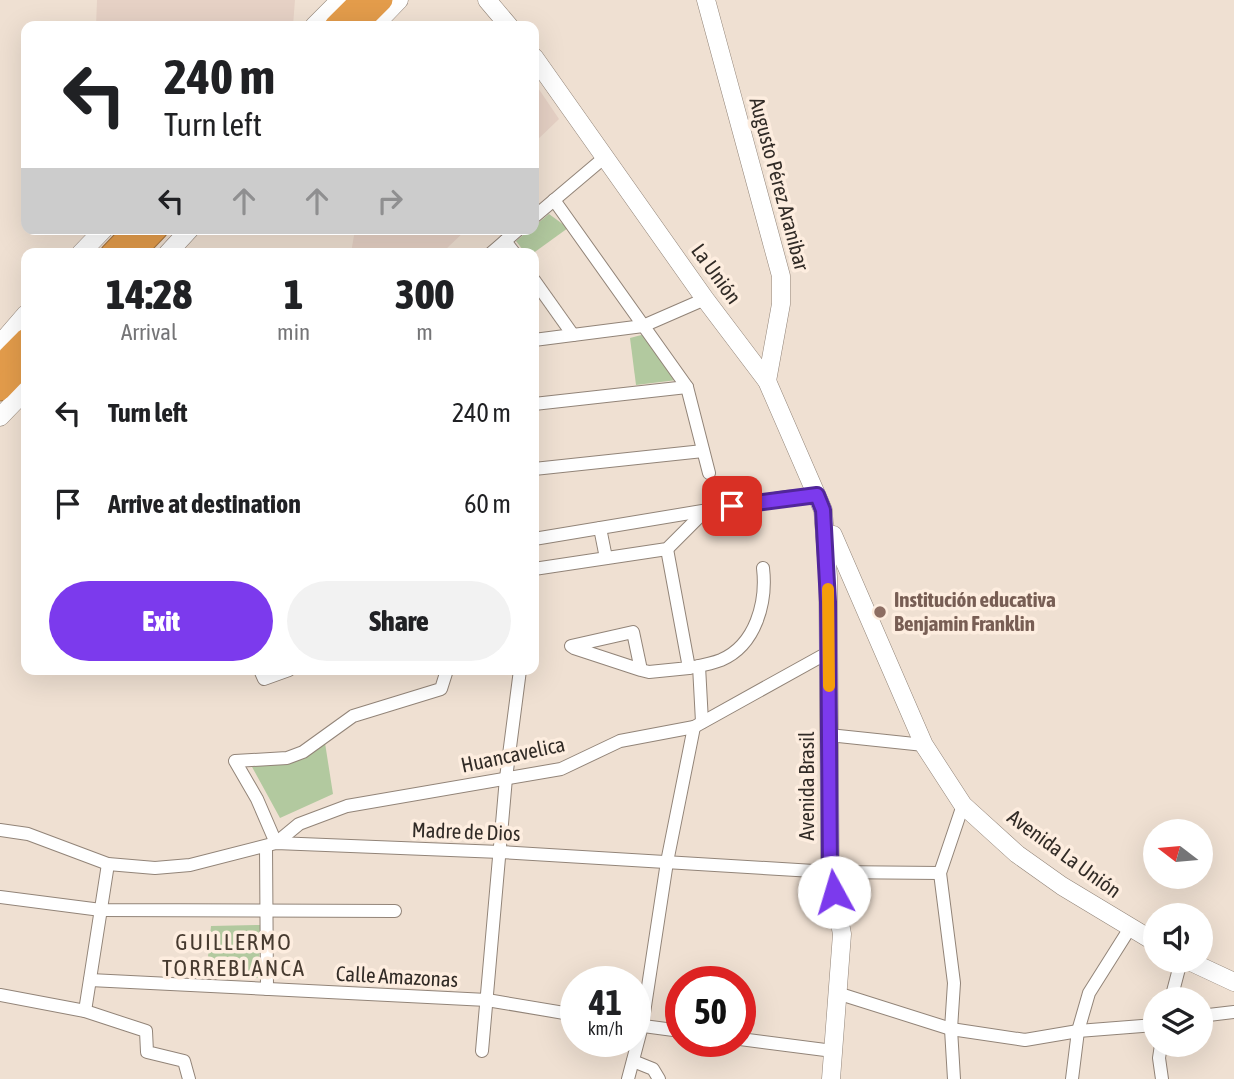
<!DOCTYPE html>
<html lang="en">
<head>
<meta charset="utf-8">
<style>
	body { margin:0; font-family:"Asap Condensed",sans-serif; background:#f2f2f2; color:#202124; height:100vh; display:flex; flex-direction:column; font-size:26px; white-space:nowrap }
	* { box-sizing:border-box; margin:0 }
	p { font-size:23px; color:#757577 }
	.icon { flex:none; width:38px; height:38px; fill:none; stroke:currentColor; stroke-width:2; stroke-linecap:round; stroke-linejoin:round }
	.map { position:relative; flex:1; overflow:hidden }
	.panel { position:absolute; left:21px; top:248px; width:518px; height:427px; display:flex; flex-direction:column; background:#fff; border-radius:14px; box-shadow:0 7px 28px #0002 }
	.panel>* { flex:none }
	.guide { position:absolute; left:21px; top:21px; width:518px; height:214px; border-radius:14px; box-shadow:0 7px 28px #0002; background:#fff; color:#202124; overflow:hidden }
	.needle { width:46px; rotate:286deg }
	.tools { position:absolute; left:1143px; top:819px; display:grid; gap:14px }
	.tools a { display:grid; place-items:center; width:70px; height:70px; border-radius:50%; background:#fff; box-shadow:0 7px 28px #0002; font-size:35px }
	.speed { position:absolute; left:560px; top:966px; display:flex; gap:14px; font-size:35px; font-weight:700; text-align:center }
	.speed>* { display:grid; place-content:center; width:91px; height:91px; border-radius:50%; background:#fff; box-shadow:0 7px 28px #0002; line-height:1 }
	.speed small { font-size:18px; font-weight:400 }
	.speed .limit { border:10px solid #d22; background:#fff; color:#111 }
	.pin { position:absolute; display:grid; place-items:center; width:60px; height:60px; color:#fff; margin:-30px; border-radius:14px; box-shadow:0 4px 10px #0006 }
	.me { position:absolute; width:77px; margin:-38px; rotate:354deg; stroke-linejoin:round; filter:drop-shadow(0 0 5px #0008) }
	.turn { display:flex; align-items:center; gap:24px; height:147px; padding:0 28px; font-size:32px }
	.turn .icon { width:91px; height:91px; stroke-width:2.5 }
	.turn b { display:block; font-size:49px; line-height:60px }
	.lanes { display:flex; align-items:center; height:66px; padding:0 28px; background:#0003; justify-content:center; gap:35px; direction:ltr }
	.lanes .off { opacity:.35 }
	.eta { display:flex; justify-content:space-evenly; align-items:center; height:119px; text-align:center }
	.eta b { font-size:42px; font-weight:800; line-height:49px }
	.primary-button { display:flex; gap:14px; margin-top:auto; padding:14px 28px }
	.primary-button a { flex:1; height:80px; border-radius:42px; background:#7c3aed; color:#fff; font-size:28px; font-weight:800; line-height:80px; text-align:center }
	.primary-button a+a { background:#f2f2f2; color:#202124 }
	ul { padding:0; list-style:none }
	li { display:flex; align-items:center; gap:21px; height:91px; padding:0 28px }
	li div { flex:1 }
	li b { display:block; font-size:26px }
	li em { font-style:normal }
	.map>svg:first-child { display:block }
	.industrial { fill:#e6d1c5 }
	.green { fill:#b2c99f }
	.lines { fill:none; stroke-linecap:round; stroke-linejoin:round }
	.street-casing { stroke:#928478; stroke-width:14 }
	.secondary-casing { stroke:#928478; stroke-width:19 }
	.highway-casing { stroke:#a5743e; stroke-width:23 }
	.street { stroke:#fff; stroke-width:12 }
	.secondary { stroke:#fff; stroke-width:18 }
	.highway { stroke:#e39c4b; stroke-width:21 }
	.route-casing { stroke:#51269a; stroke-width:18 }
	.route { stroke:#7c3aed; stroke-width:12 }
	.slow { stroke:#f59e0b; stroke-width:12 }
	.education-dot { fill:#8d6e63; stroke:#fdeddf; stroke-width:2.5 }
	.labels { text-anchor:middle; stroke-width:7; stroke-linejoin:round; paint-order:stroke }
	.street-label { font-size:21px; fill:#312b26; stroke:#fdeddf }
	.education-label { font-size:21px; font-weight:bold; fill:#785e54; stroke:#fdeddf; text-anchor:start }
	.neighbourhood-label { font-size:23px; letter-spacing:2px; fill:#463a2f; stroke:#fdeddf }
</style>
</head>
<body>
<div class="map">
<svg width="1234" height="1079" viewBox="0 0 1234 1079">
	<rect width="100%" height="100%" fill="#efe0d2"/>
	<!-- industrial -->
	<g class="industrial">
		<polygon points="97,0 295,0 293,26 96,26"/>
		<polygon points="534,82 559,119 534,143"/>
		<polygon points="355,229 467,229 446,249 351,253"/>
	</g>
	<!-- green -->
	<g class="green">
		<polygon points="549,214 568,228 532,254 526,254 516,241"/>
		<polygon points="645,334 677,380 636,385 630,338"/>
		<polygon points="325,743 333,794 280,818 251,765 304,759"/>
		<polygon points="260,925 259,978 206,977 211,926"/>
	</g>
	<g class="lines">
		<defs>
			<g id="street">
				<polyline points="554,200 687,387 709,473"/>
				<polyline points="534,217 605,157"/>
				<polyline points="505,241 515,254"/>
				<polyline points="490,254 519,229"/>
				<polyline points="534,280 573,335"/>
				<polyline points="534,340 643,326 705,299"/>
				<polyline points="534,404 687,387"/>
				<polyline points="534,469 703,451"/>
				<polyline points="600,528 606,558"/>
				<polyline points="534,539 786,497 817,495"/>
				<polyline points="534,569 667,549 705,511"/>
				<polyline points="699,666 702,722"/>
				<path d="M689,668C699,666 711,664 721,660C756,645 767,602 763,568"/>
				<polyline points="260,670 264,679 289,670"/>
				<polyline points="641,670 633,632 571,646 574,648 641,670 649,672 689,668 667,549"/>
				<polyline points="829,735 924,745"/>
				<polyline points="0,830 28,834 108,864 155,868 190,865 276,843 500,852 830,872 940,873"/>
				<polyline points="276,843 299,824 347,806 561,769 620,741 694,727 829,652"/>
				<polyline points="276,843 257,799 235,761 287,758 303,752 353,716 441,689 447,670"/>
				<polyline points="266,847 267,989"/>
				<polyline points="0,897 101,910 395,911"/>
				<polyline points="90,980 487,1000 576,1015"/>
				<polyline points="837,993 951,1029 1025,1040 1078,1031 1155,1025"/>
				<polyline points="0,995 85,1011 146,1031 147,1052 184,1061 189,1079"/>
				<polyline points="1171,999 1181,961"/>
				<polyline points="85,1011 108,864"/>
				<polyline points="1200,1016 1234,1012"/>
				<polyline points="636,1025 681,1031"/>
				<polyline points="740,1039 833,1051"/>
				<polyline points="1161,1045 1159,1058 1162,1079"/>
				<polyline points="482,1051 506,778 520,670"/>
				<polyline points="633,1061 653,1069 659,1079"/>
				<polyline points="628,1079 642,1026 667,862 694,727"/>
				<polyline points="954,1079 951,1029 954,983 940,873 963,805"/>
				<polyline points="1072,1079 1078,1031 1089,993 1130,928"/>
			</g>
			<g id="secondary">
				<polyline points="487,0 509,26"/>
				<polyline points="706,0 781,276 781,304 767,381"/>
				<polyline points="314,26 340,0"/>
				<polyline points="374,26 399,0"/>
				<polyline points="534,57 705,299 767,381 823,510 828,577 830,872 842,934 831,1079"/>
				<polyline points="80,254 104,229"/>
				<polyline points="167,254 190,229"/>
				<polyline points="0,344 26,314"/>
				<polyline points="0,417 26,390"/>
				<polyline points="826,534 833,535 924,745 963,805 1017,854 1062,886 1155,942"/>
				<polyline points="1189,961 1234,982"/>
			</g>
			<g id="highway">
				<polyline points="335,26 361,0"/>
				<polyline points="356,26 382,0"/>
				<polyline points="111,254 135,229"/>
				<polyline points="133,254 157,229"/>
				<polyline points="0,365 26,339"/>
				<polyline points="0,390 26,363"/>
			</g>
		</defs>
		<!-- street casing -->
		<use href="#street" class="street-casing"/>
		<!-- secondary casing -->
		<use href="#secondary" class="secondary-casing"/>
		<!-- highway casing -->
		<use href="#highway" class="highway-casing"/>
		<!-- street -->
		<use href="#street" class="street"/>
		<!-- secondary -->
		<use href="#secondary" class="secondary"/>
		<!-- highway -->
		<use href="#highway" class="highway"/>
	</g>
	<g class="lines">
		<defs>
			<polyline id="route" points="732,506 817,495 823,510 828,602 830,872 834,892"/>
		</defs>
		<!-- route casing -->
		<use href="#route" class="route-casing"/>
		<!-- route -->
		<use href="#route" class="route"/>
		<!-- slow -->
		<polyline class="slow" points="828,589 829,686"/>
	</g>
	<!-- markers -->
	<circle class="education-dot" cx="880" cy="612" r="7"/>
	<g class="labels">
		<!-- street labels -->
		<g class="street-label">
			<text transform="translate(779 184) rotate(75)" y="7">Augusto Pérez Aranibar</text>
			<text transform="translate(716 274) rotate(54)" y="7">La Unión</text>
			<text transform="translate(513 755) rotate(-12)" y="7">Huancavelica</text>
			<text transform="translate(807 786) rotate(-90)" y="7">Avenida Brasil</text>
			<text transform="translate(466 832) rotate(2)" y="7">Madre de Dios</text>
			<text transform="translate(1064 854) rotate(36)" y="7">Avenida La Unión</text>
			<text transform="translate(397 977) rotate(3)" y="7">Calle Amazonas</text>
		</g>
		<!-- education labels -->
		<g class="education-label">
			<text x="894" y="607">Institución educativa<tspan x="894" dy="24">Benjamin Franklin</tspan></text>
		</g>
		<!-- neighbourhood labels -->
		<g class="neighbourhood-label">
			<text x="234" y="950">GUILLERMO<tspan x="234" dy="26">TORREBLANCA</tspan></text>
		</g>
	</g>
</svg>
<div class="tools">
<a><svg class="needle" viewBox="-14 -14 28 28"><path d="M0-13l5 13h-10z" fill="#e53935"/><path d="M0 13l5-13h-10z" fill="#757577"/></svg></a>
<a><svg class="icon" aria-label="sound" viewBox="0 0 24 24"><path d="M4 9h4l5-4v14l-5-4H4zM17 9q2 3 0 6"/></svg></a>
<a><svg class="icon" aria-label="layers" viewBox="0 0 24 24"><path d="M12 4l9 5-9 5-9-5zM3 14l9 5 9-5"/></svg></a>
</div>
<div class="speed"><div>41<small>km/h</small></div><div class="limit">50</div></div>
<div class="pin" style="left:732px;top:506px;background:#d93025"><svg class="icon" aria-label="arrive" viewBox="0 0 24 24"><path d="M6 21V4h12l-3 4 3 4H6"/></svg></div>
<svg class="me" style="left:834px;top:892px" viewBox="-20 -20 40 40"><circle r="19" fill="#fff"/><path d="M0-13L10 11 0 6-10 11z" fill="#7c3aed"/></svg>
<div class="guide">
<div class="turn"><svg class="icon" aria-label="left" viewBox="0 0 24 24"><path d="M17 20v-9H6M10 6l-5 5 5 5"/></svg><div><b>240 m</b>Turn left</div></div>
<div class="lanes"><svg class="icon" aria-label="left" viewBox="0 0 24 24"><path d="M17 20v-9H6M10 6l-5 5 5 5"/></svg><svg class="icon off" aria-label="ahead" viewBox="0 0 24 24"><path d="M12 20V5M6 11l6-6 6 6"/></svg><svg class="icon off" aria-label="ahead" viewBox="0 0 24 24"><path d="M12 20V5M6 11l6-6 6 6"/></svg><svg class="icon off" aria-label="right" viewBox="0 0 24 24"><path d="M7 20v-9h11M14 6l5 5-5 5"/></svg></div>
</div>
<section class="panel">
<div class="eta">
<div><b>14:28</b><p>Arrival</p></div>
<div><b>1</b><p>min</p></div>
<div><b>300</b><p>m</p></div>
</div>
<ul>
<li><svg class="icon" aria-label="left" viewBox="0 0 24 24"><path d="M17 20v-9H6M10 6l-5 5 5 5"/></svg><div><b>Turn left</b></div><em>240 m</em></li>
<li><svg class="icon" aria-label="arrive" viewBox="0 0 24 24"><path d="M6 21V4h12l-3 4 3 4H6"/></svg><div><b>Arrive at destination</b></div><em>60 m</em></li>
</ul>
<div class="primary-button"><a>Exit</a><a>Share</a></div>
</section>
</div>
</body>
</html>
